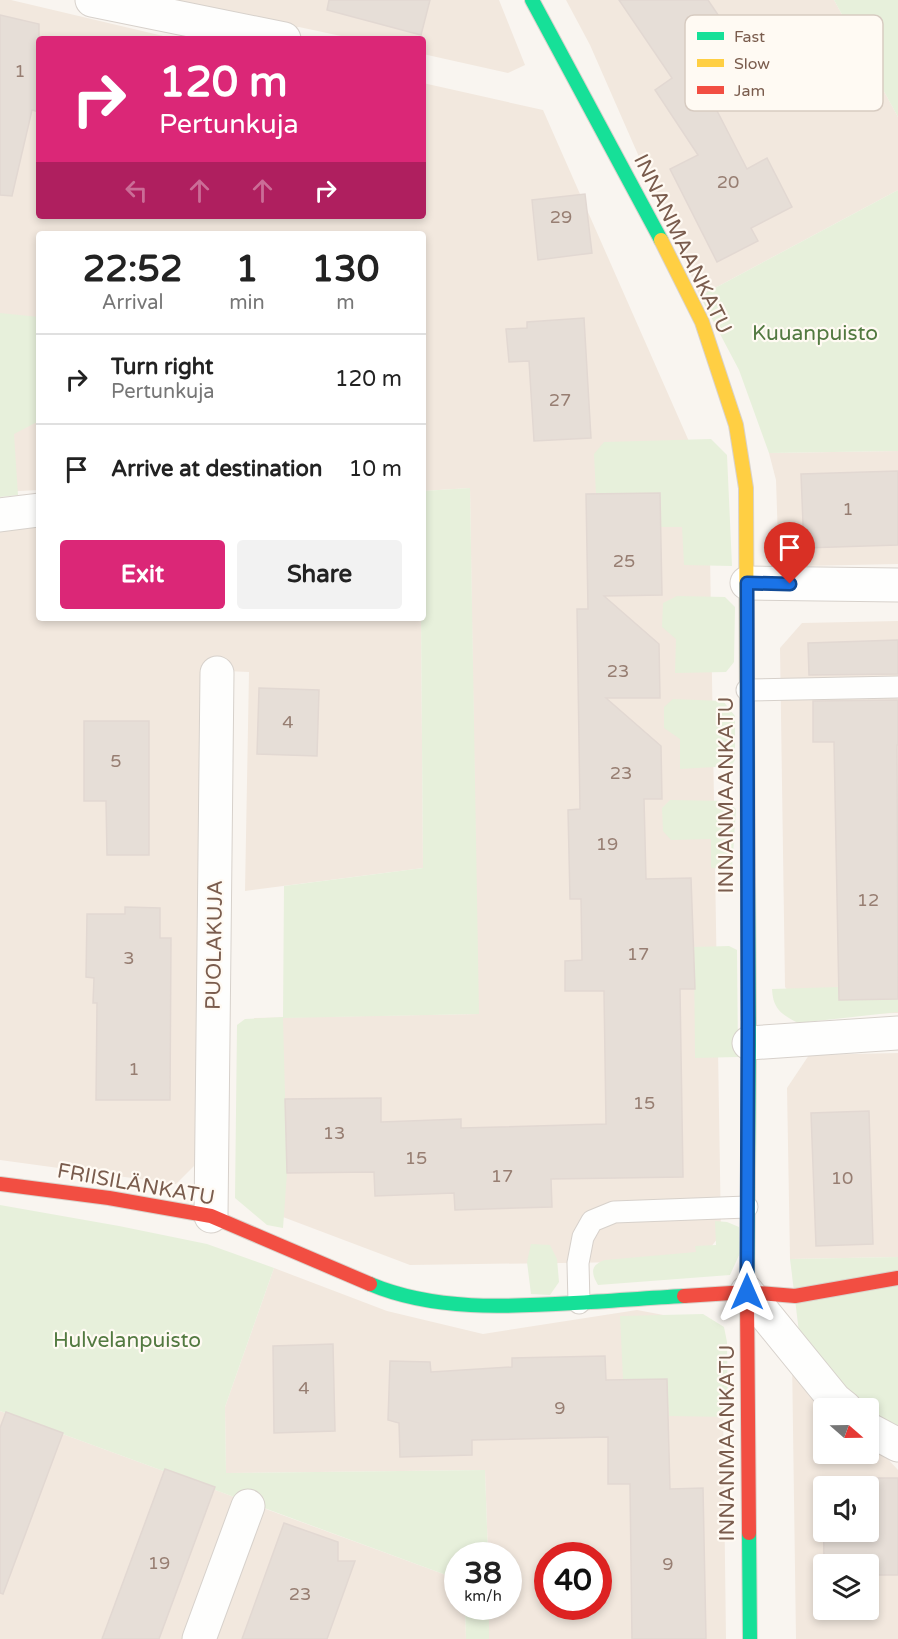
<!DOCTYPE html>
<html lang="en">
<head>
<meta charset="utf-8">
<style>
	body { margin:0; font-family:"Varela Round",sans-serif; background:#f2f2f2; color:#222; height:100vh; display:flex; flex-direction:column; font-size:22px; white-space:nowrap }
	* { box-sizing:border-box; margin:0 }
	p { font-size:20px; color:#767676 }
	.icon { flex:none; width:33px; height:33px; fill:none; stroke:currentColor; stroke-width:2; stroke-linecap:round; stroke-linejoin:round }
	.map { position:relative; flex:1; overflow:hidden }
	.side { position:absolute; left:36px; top:231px; width:390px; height:390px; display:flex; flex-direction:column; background:#fff; border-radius:6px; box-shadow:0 3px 9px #0003 }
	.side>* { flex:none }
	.top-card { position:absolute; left:36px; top:36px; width:390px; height:183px; border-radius:6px; box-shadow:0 3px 9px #0003; background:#db2777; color:#fff; overflow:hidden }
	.needle { width:39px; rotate:110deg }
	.tools { position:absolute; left:813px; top:1398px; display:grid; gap:12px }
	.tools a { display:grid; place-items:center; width:66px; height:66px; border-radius:6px; background:#fff; box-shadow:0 3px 9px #0003; font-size:30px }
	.speed { position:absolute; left:444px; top:1542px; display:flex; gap:12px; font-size:30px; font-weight:700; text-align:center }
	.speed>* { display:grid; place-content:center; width:78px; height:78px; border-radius:50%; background:#fff; box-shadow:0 3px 9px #0003; line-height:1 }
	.speed small { font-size:15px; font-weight:400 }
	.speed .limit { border:9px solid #d22; background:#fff; color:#111 }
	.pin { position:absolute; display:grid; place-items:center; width:51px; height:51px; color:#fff; margin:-62px -26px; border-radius:50% 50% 50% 0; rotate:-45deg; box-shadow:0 0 6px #0007 }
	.pin .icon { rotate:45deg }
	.me { position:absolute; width:66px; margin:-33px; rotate:0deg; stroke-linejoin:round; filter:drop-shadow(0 0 4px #0008) }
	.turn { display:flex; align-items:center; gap:21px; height:126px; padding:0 24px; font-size:27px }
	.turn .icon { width:78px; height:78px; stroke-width:2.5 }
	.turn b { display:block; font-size:42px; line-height:51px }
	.lanes { display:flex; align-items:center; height:57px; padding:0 24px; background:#0003; justify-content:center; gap:30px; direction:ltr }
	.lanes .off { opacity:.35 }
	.eta { display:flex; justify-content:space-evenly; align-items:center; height:102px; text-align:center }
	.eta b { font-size:36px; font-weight:700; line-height:42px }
	.primary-button { display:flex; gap:12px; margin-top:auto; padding:12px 24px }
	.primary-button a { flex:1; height:69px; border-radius:6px; background:#db2777; color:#fff; font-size:24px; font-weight:700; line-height:69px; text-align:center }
	.primary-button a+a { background:#f2f2f2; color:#222 }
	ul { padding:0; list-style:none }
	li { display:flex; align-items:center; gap:18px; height:90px; padding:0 24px; border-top:2px solid #e0e0e0 }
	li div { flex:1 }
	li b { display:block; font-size:22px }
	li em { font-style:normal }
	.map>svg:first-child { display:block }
	.residential { fill:#f2e8de; fill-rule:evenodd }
	.green { fill:#e7f0db }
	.building { fill:#e6ded7; stroke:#e2d8d2; stroke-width:1.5; fill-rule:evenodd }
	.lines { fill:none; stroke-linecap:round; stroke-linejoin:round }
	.lane-casing { stroke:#d7d1cb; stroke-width:23 }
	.street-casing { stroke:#d7d1cb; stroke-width:35 }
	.fast-casing { stroke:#d9d2cb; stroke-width:16 }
	.slow-casing { stroke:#d9d2cb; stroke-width:16 }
	.jam-casing { stroke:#d9d2cb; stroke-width:16 }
	.lane { stroke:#fefefd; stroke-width:21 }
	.street { stroke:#fefefd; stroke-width:33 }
	.fast { stroke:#16e098; stroke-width:14 }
	.slow { stroke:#ffcf43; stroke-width:14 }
	.jam { stroke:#f24e42; stroke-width:14 }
	.route-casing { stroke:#114b97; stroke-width:15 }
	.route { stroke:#1a73e8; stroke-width:10 }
	.labels { text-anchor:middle; stroke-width:4.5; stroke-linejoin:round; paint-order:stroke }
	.number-label { font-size:18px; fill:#977e72 }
	.street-label { font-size:21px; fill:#7a5c4d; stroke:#fffaf3 }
	.park-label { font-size:21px; fill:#537a41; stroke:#fffaf3 }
	.key { fill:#fffaf3; stroke:#d7cbc1; stroke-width:1.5 }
	.key-label { font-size:16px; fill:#7a5c4d }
</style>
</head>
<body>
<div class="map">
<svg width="898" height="1639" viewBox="0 0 898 1639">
	<rect width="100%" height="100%" fill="#f9f5f0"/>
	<!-- residential -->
	<g class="residential">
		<polygon points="0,0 11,0 176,39 39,39 39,216 423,216 423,83 543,110 706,480 709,493 721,1234 700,1261 410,1265 275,1214 251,1185 254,1018 478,1014 470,488 423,491 423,234 39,234 39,490 0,492"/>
		<polygon points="152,0 499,0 525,65 508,73 423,54 423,39 355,39 299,27 274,30"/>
		<polygon points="566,0 834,0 898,117 898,190 700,296 590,45"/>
		<polygon points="898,451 898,564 802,566 778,540 776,480 769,453"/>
		<polygon points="39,520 39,618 421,618 423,868 245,891 249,672 203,670 195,1165 176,1184 0,1160 0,526"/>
		<polygon points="898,621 898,1013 809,1015 785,987 780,648 802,623"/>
		<polygon points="898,1053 898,1257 790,1259 787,1088 809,1055"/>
		<path d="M274,1268L387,1311L483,1334L637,1310L722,1326L726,1639H489V1607L508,1606V1556L488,1555L485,1470L226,1473L225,1407ZM548,1556H598V1606H548Z"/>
		<path d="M792,1358L824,1408V1454H868L869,1439L898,1470V1639H796ZM824,1486H868V1532H824ZM824,1564H868V1610H824Z"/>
		<polygon points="0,1411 237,1498 185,1639 0,1639"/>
		<polygon points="263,1508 457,1579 458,1606 465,1607 466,1639 215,1639"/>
	</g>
	<!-- green -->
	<g class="green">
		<polygon points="834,0 898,0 898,117"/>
		<polygon points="898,190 898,451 769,453 739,370 700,296"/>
		<polygon points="0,313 39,317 39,421 14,434 18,495 0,497"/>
		<polygon points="711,439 727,455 732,566 684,565 682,527 661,527 596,494 594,454 604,442"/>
		<polygon points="470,488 479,1014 283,1018 287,1173 283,1228 267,1225 235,1198 237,1025 245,1019 283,1017 284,886 423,868 421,618 423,618 423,491"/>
		<polygon points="677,596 725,597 735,607 734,662 726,672 675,673 676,639 662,627 663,603"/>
		<polygon points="673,699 723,701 735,716 735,760 731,766 680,769 680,739 664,728 664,707"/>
		<polygon points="670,800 727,801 736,809 732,869 711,868 711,839 671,840 663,831 662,808"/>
		<polygon points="729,946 737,950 738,1057 695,1058 694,947"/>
		<path d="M839,987V1000L898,999V1012L798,1023C781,1014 773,1009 772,989Z"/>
		<polygon points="0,1205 119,1226 207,1244 274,1268 225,1407 226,1473 485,1470 488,1555 458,1556 457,1579 0,1411"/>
		<path d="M715,1221L727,1222L739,1227L740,1253L730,1275L598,1285C591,1273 590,1265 605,1260L696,1252L695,1246L716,1245Z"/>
		<polygon points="531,1244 550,1245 557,1259 559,1282 550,1295 531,1294 527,1262"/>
		<polygon points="898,1257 898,1429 861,1405 799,1332 790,1259"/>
		<polygon points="703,1314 724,1327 727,1342 728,1417 669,1416 667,1379 623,1379 620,1316"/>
		<polygon points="465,1607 489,1607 489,1639 466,1639"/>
	</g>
	<!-- building -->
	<g class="building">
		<polygon points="329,0 430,0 421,35 327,10"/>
		<polygon points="619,0 708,0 735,40 743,35 764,66 712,101 747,169 767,158 792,207 751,228 758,241 717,262 670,169 698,155 655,90 672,78"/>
		<polygon points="0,15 39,24 39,112 32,110 12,196 0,195"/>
		<polygon points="585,194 592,253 538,260 532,200"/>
		<polygon points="584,318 591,438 534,441 529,361 509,362 506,329 527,328 527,322"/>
		<polygon points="898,471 898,545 804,548 801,474"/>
		<polygon points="660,493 662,595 604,596 659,644 660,698 606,698 661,746 662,799 644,799 646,879 691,878 695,989 680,989 683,1177 551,1179 552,1207 455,1210 454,1193 375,1196 374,1172 287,1173 285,1099 381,1098 381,1122 461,1119 461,1128 606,1124 604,991 565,991 565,961 582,960 581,899 570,899 568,810 580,809 577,609 588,609 586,494"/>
		<polygon points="898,640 898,674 809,675 808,643"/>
		<polygon points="259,688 319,690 317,756 257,754"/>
		<polygon points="898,700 898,745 897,745 898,999 839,1000 834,742 813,742 813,701"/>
		<polygon points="84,721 149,721 149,855 107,855 106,801 84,801"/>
		<polygon points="125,907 160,908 160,938 171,938 170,1100 96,1100 97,1003 93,1003 94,978 86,977 87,914 125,914"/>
		<polygon points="869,1111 873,1244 816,1246 811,1113"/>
		<polygon points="333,1344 335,1431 274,1433 273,1346"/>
		<polygon points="605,1356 606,1380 667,1379 670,1489 703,1488 706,1639 632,1639 630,1484 608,1484 608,1437 472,1440 472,1455 400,1457 399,1423 388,1420 390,1361 430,1362 431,1372 512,1367 512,1358"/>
		<polygon points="6,1412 63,1433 3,1594 0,1593 0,1428"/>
		<polygon points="165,1469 215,1487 159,1639 102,1639"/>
		<path d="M823,1478H898V1575H868V1564H824ZM824,1486H868V1532H824Z"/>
		<polygon points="284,1523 338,1542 338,1561 355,1561 327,1639 242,1639"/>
	</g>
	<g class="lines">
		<defs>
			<g id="lane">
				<polyline points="747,690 898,687"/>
				<polyline points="579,1303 578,1263 583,1237 592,1221 614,1212 747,1207"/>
			</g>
			<g id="street">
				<polyline points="92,0 284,39"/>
				<polyline points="0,515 39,510"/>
				<polyline points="747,583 898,585"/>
				<polyline points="749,1043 898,1033"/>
				<polyline points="211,1216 217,673"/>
				<polyline points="747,1292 835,1400 845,1408"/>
				<polyline points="868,1429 898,1445"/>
				<polyline points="199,1639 248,1506"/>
			</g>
			<g id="fast">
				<polyline points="532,0 661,240"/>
				<path d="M370,1284C434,1311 507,1307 574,1303C611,1301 647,1298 684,1296"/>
				<polyline points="747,1300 749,1043 747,717"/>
				<polyline points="749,1533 750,1639"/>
			</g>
			<polyline id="slow" points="661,240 702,322 736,425 746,488 747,717"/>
			<g id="jam">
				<polyline points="0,1184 109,1198 211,1216 370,1284"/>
				<polyline points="684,1296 747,1292 795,1296 898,1278"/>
				<polyline points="747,1300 749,1533"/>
			</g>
		</defs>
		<!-- lane casing -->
		<use href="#lane" class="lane-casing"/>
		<!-- street casing -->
		<use href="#street" class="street-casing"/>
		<!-- fast casing -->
		<use href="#fast" class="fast-casing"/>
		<!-- slow casing -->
		<use href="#slow" class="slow-casing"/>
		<!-- jam casing -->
		<use href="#jam" class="jam-casing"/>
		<!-- lane -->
		<use href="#lane" class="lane"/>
		<!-- street -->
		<use href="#street" class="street"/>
		<!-- fast -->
		<use href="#fast" class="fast"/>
		<!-- slow -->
		<use href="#slow" class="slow"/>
		<!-- jam -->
		<use href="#jam" class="jam"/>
	</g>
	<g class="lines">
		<defs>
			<polyline id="route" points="747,1292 748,1021 747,583 790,584"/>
		</defs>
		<!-- route casing -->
		<use href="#route" class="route-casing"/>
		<!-- route -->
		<use href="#route" class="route"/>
	</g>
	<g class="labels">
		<!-- number labels -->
		<g class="number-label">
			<text x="20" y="77">1</text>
			<text x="728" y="188">20</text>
			<text x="561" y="223">29</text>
			<text x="560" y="406">27</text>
			<text x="848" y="515">1</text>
			<text x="624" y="567">25</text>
			<text x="618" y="677">23</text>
			<text x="288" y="728">4</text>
			<text x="116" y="767">5</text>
			<text x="621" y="779">23</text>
			<text x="607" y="850">19</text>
			<text x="868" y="906">12</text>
			<text x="638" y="960">17</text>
			<text x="129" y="964">3</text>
			<text x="134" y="1075">1</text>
			<text x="644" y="1109">15</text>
			<text x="334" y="1139">13</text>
			<text x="416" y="1164">15</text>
			<text x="502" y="1182">17</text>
			<text x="842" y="1184">10</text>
			<text x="304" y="1394">4</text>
			<text x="560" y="1414">9</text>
			<text x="159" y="1569">19</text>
			<text x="668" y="1570">9</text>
			<text x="300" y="1600">23</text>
		</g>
		<!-- street labels -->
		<g class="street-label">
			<text transform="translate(683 244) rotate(64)" y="7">INNANMAANKATU</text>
			<text transform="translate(726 795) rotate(-90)" y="7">INNANMAANKATU</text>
			<text transform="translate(214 945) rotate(-89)" y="7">PUOLAKUJA</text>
			<text transform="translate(136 1184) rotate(10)" y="7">FRIISILÄNKATU</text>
			<text transform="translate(727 1443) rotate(-90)" y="7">INNANMAANKATU</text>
		</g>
		<!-- park labels -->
		<g class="park-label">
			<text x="815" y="340">Kuuanpuisto</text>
			<text x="127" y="1347">Hulvelanpuisto</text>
		</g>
	</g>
	<!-- legend -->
	<rect x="685" y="15" width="198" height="96" rx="9" class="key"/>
	<rect x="697" y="32" width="27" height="8" fill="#16e098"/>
	<rect x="697" y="59" width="27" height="8" fill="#ffcf43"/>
	<rect x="697" y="86" width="27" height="8" fill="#f24e42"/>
	<g class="key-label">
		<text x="734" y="42">Fast</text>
		<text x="734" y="69">Slow</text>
		<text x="734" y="96">Jam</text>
	</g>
</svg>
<div class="tools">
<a><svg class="needle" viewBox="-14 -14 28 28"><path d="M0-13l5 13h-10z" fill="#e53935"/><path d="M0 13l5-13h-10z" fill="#767676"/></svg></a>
<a><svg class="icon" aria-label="sound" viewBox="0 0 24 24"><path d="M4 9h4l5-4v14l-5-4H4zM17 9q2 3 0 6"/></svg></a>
<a><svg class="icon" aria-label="layers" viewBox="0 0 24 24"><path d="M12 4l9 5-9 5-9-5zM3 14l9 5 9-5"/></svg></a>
</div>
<div class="speed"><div>38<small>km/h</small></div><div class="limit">40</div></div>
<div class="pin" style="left:790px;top:584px;background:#d93025"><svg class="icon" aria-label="arrive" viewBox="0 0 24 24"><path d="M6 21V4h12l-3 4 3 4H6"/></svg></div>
<svg class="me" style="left:747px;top:1292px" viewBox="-20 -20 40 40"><path d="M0-17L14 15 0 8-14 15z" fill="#1a73e8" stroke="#fff" stroke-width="4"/></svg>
<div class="top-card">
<div class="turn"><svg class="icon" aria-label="right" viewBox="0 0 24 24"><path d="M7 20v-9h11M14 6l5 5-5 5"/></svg><div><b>120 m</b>Pertunkuja</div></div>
<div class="lanes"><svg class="icon off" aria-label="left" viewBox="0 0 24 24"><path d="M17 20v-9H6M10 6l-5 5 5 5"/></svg><svg class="icon off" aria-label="ahead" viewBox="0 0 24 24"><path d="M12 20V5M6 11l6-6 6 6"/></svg><svg class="icon off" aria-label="ahead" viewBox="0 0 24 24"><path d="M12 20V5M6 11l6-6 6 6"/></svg><svg class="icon" aria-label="right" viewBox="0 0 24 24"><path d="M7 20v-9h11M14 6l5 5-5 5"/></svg></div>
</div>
<section class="side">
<div class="eta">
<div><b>22:52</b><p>Arrival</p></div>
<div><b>1</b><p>min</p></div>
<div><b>130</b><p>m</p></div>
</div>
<ul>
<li><svg class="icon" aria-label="right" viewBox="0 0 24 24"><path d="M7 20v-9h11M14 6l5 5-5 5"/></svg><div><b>Turn right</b><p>Pertunkuja</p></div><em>120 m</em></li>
<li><svg class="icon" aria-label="arrive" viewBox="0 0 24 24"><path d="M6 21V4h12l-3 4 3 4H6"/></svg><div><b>Arrive at destination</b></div><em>10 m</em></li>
</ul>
<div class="primary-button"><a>Exit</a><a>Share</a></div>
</section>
</div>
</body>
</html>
